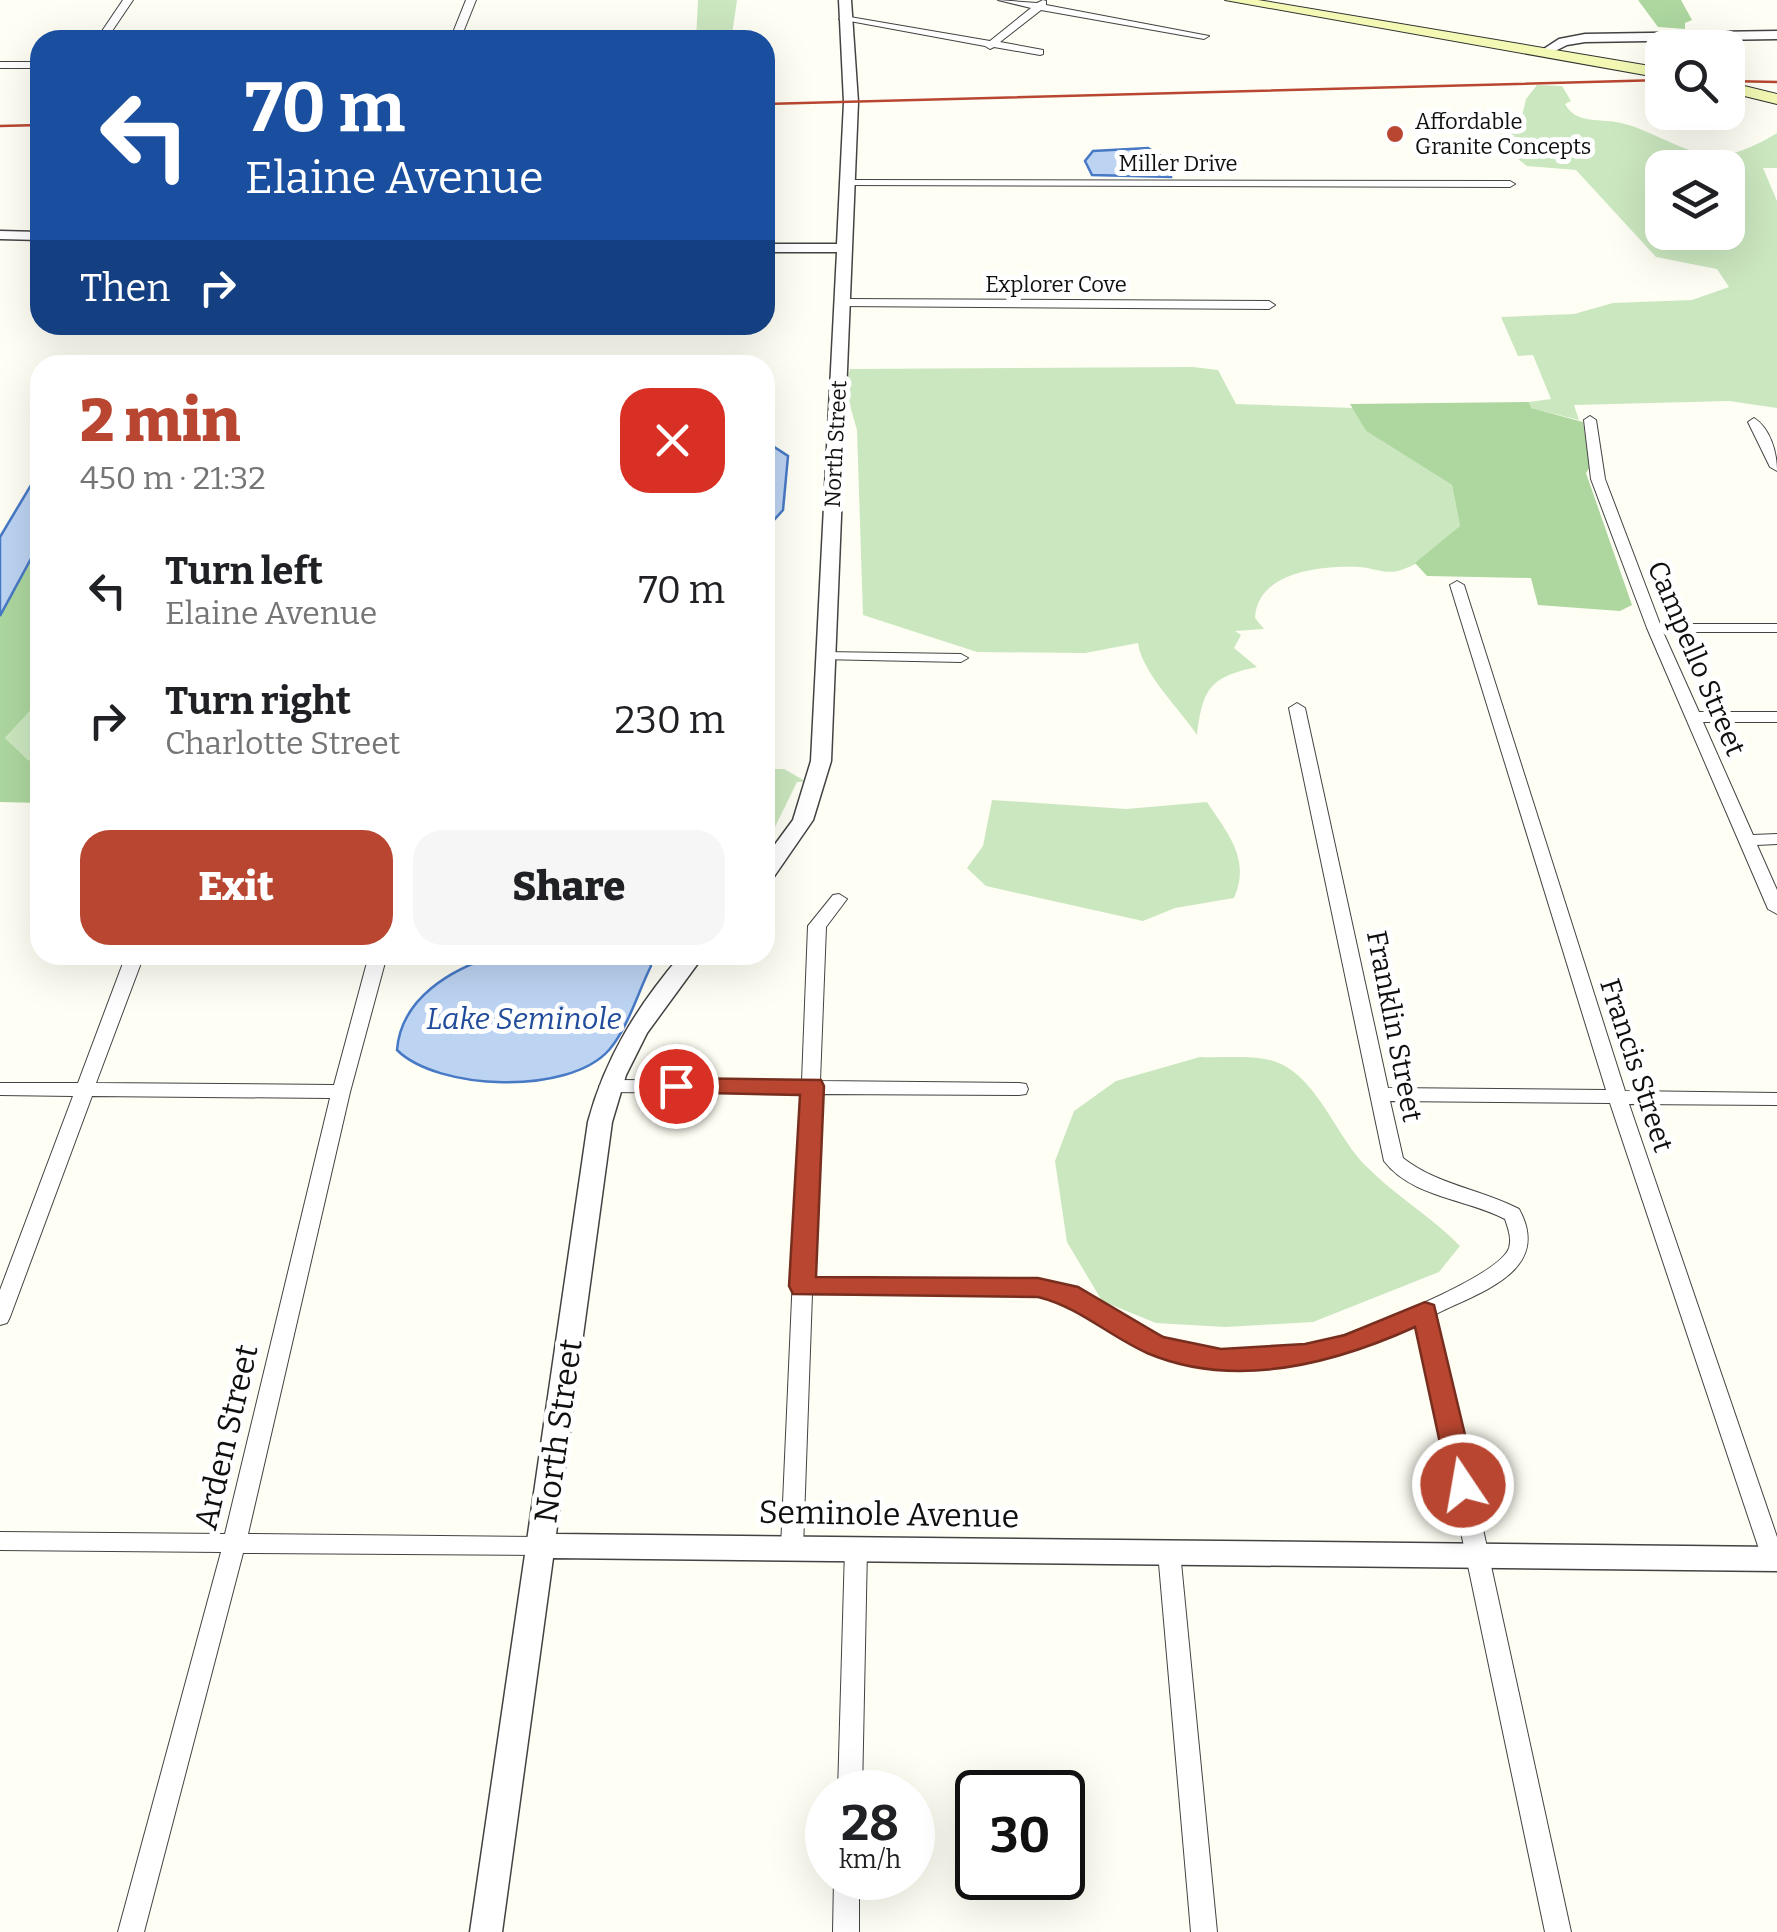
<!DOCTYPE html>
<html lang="en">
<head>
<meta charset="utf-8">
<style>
	body { margin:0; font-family:Bitter,serif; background:#f6f6f6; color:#202124; height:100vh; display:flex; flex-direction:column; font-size:38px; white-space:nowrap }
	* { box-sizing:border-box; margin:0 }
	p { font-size:32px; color:#757577 }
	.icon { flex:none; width:55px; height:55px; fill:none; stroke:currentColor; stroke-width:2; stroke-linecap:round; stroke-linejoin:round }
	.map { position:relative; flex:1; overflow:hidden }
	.side { position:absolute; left:30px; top:355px; width:745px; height:610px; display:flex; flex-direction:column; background:#fff; border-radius:30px; box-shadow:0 10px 40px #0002 }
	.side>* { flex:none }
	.hud { position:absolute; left:30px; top:30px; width:745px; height:305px; border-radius:30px; box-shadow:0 10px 40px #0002; background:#1a4fa0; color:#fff; overflow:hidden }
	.buttons { position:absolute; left:1645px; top:30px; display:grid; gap:20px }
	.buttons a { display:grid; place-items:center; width:100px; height:100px; border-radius:20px; background:#fff; box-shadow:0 10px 40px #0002; font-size:50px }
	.speed { position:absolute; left:805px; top:1770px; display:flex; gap:20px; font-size:50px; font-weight:700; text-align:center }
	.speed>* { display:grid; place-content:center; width:130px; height:130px; border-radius:50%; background:#fff; box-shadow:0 10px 40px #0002; line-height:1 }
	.speed small { font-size:25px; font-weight:400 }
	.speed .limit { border:5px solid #111; border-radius:15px; background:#fff; color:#111 }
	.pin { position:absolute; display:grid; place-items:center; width:85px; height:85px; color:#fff; margin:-42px; border:5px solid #fff; border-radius:50%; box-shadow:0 2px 10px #0007 }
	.me { position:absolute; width:110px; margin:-55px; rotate:348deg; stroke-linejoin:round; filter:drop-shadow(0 0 8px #0008) }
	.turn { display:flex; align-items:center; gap:35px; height:210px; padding:0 50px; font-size:45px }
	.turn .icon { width:130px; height:130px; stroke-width:2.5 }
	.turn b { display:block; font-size:70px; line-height:85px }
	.then { display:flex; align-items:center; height:95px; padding:0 50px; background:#0003; gap:20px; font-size:38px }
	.round { display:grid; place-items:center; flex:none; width:105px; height:105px; border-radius:30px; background:#f6f6f6 }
	.summary { display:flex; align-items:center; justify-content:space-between; height:170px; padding:0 50px }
	h1 { font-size:60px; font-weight:800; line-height:75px; color:#b84630 }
	.button { display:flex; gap:20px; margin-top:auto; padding:20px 50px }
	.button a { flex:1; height:115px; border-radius:30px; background:#b84630; color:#fff; font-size:40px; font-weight:800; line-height:115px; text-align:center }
	.button a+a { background:#f6f6f6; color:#202124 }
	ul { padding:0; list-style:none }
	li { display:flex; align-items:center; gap:30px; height:130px; padding:0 50px }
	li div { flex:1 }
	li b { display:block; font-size:38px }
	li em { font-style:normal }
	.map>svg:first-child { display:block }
	.green { fill:#cbe7bf; fill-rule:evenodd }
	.forest { fill:#add79f }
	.water { fill:#bcd3f2; stroke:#4779c5; stroke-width:2.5 }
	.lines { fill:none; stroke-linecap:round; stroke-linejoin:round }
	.minor-casing { stroke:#434343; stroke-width:2 }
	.tertiary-casing { stroke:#434343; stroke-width:3 }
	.secondary-casing { stroke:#323232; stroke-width:2 }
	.minor { fill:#fff; fill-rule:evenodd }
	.tertiary { fill:#fff; fill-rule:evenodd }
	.secondary { fill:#f3f9b4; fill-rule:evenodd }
	.rail { stroke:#b84630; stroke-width:2.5 }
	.route { fill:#b84630; stroke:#782e1f; stroke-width:2.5 }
	.poi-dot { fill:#b84630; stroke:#fff; stroke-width:4 }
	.labels { text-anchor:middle; stroke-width:10; stroke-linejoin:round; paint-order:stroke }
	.far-poi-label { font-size:22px; fill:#101010; stroke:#fff; text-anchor:start }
	.far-street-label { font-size:22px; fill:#101010; stroke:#fff }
	.street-label { font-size:28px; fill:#101010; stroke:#fff }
	.water-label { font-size:30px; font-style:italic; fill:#214c9b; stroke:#fff }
	.near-street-label { font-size:32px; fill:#101010; stroke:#fff }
</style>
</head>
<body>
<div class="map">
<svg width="1777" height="1932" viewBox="0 0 1777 1932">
	<rect width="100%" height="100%" fill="#fefef4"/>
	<!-- green -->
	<g class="green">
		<polygon points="698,0 737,0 732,35 725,40 696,39"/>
		<path d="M1537,85L1562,86L1571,101L1565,104C1576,125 1601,118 1621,123C1653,130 1686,156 1719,155C1737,155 1761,143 1777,133V168H1763L1777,201V408L1729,401L1574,405L1579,420L1530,408L1529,402L1551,399L1533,355L1518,356L1501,317L1574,314L1613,303L1692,300L1729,287L1717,269L1656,257L1576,170L1527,166L1501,146L1499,131L1507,121L1521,120L1526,99ZM1662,168H1728V232H1662Z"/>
		<path d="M1193,367L1218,370L1236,404L1353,408L1366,431L1452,485L1460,526C1443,545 1423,564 1398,571C1386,574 1372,568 1360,567C1321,565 1257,572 1255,618L1264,629L1235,631L1241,635L1234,648L1257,667C1210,677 1203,688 1197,735C1179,708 1142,673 1138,643L1085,653L977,652L863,615L857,430L845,388L850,369Z"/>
		<polygon points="40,700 40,763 28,760 5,738"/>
		<polygon points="765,769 784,769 807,782 797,782 772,833 765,833"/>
		<path d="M992,800L1126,809L1207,802C1228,834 1251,859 1234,898L1175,908L1143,921L986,886L967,868L983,846Z"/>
		<path d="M1200,1057C1222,1058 1248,1055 1270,1060C1315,1071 1335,1135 1366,1166C1395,1196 1431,1216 1460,1246L1439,1272L1313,1322L1225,1327L1156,1323L1102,1301L1067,1242L1055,1161L1074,1111L1116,1081Z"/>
	</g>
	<!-- forest -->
	<g class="forest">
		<polygon points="1638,0 1681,0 1692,20 1685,23 1685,29 1658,27"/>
		<polygon points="1529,402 1531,408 1583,422 1590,467 1586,473 1632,605 1620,611 1538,605 1531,578 1427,576 1415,563 1460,526 1452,485 1366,431 1350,404"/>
		<polygon points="34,553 40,553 40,700 5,738 28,760 40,763 40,803 0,802 0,616"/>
	</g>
	<!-- water -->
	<g class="water">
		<polygon points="1148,148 1169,161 1171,177 1092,175 1085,161 1093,151"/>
		<polygon points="765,441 788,456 783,510 765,530"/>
		<polygon points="40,470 40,542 0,616 0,537"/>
		<path d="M497,955H648L651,966C638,992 628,1028 609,1050C568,1096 437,1090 397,1050C401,998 451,969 497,955Z"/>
	</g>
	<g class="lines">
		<defs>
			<g id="minor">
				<polygon points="123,0 133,0 106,40 96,40"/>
				<polygon points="466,0 476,0 460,40 450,40"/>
				<polygon points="998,0 1037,3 1043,0 1046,1 1046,5 1209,36 1204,39 1041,10 1000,42 1043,50 1043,54 1040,55 994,47 990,49 985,46 839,19 844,16 990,41 1031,8"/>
				<rect x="0" y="62" width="40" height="6"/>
				<polygon points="847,180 1510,181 1515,184 1510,187 843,185 843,181"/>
				<polygon points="843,299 1269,301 1275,305 1269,309 839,306 839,300"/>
				<polygon points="1590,416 1596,420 1605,479 1660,624 1777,624 1777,632 1663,632 1699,712 1777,712 1777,722 1703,722 1753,835 1777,834 1777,844 1757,845 1777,890 1777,914 1768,909 1647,628 1591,479 1584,420"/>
				<path d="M1754,418C1770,428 1777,452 1777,471L1770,467L1748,422Z"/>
				<path d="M1457,581L1464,585L1625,1091L1777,1093V1105L1629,1104L1777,1537V1566L1765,1565L1762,1558L1610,1103L1390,1101L1403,1158C1437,1185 1481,1189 1519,1209C1553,1271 1480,1292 1436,1314L1571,1932H1545L1417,1323C1333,1362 1238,1391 1149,1350C1111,1333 1078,1307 1038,1296L812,1294L803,1548L800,1555L792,1557L784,1555L781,1548L801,1094L608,1092L599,1086L608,1080L802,1081L808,926L833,895L839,894L847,899L826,927L820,1081L1019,1083L1026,1084L1028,1089L1026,1094L1019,1095L820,1094L813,1278C866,1279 919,1279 973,1280C995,1280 1020,1277 1041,1281C1104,1294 1151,1344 1216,1353C1245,1357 1278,1354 1306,1347C1341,1339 1498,1279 1509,1248C1512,1238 1508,1228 1505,1219C1467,1199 1411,1197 1384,1161L1289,708L1297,703L1305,708L1388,1088L1606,1090L1450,585Z"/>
				<polygon points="824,652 961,654 968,658 961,662 819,659 817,656"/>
				<polygon points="126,955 144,955 96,1083 334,1085 369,955 387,955 350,1092 248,1534 543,1537 551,1539 554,1546 551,1553 543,1555 243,1553 144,1932 118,1932 221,1552 0,1550 0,1532 225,1534 330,1098 92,1096 10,1317 7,1323 0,1325 0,1290 73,1096 0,1095 0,1083 78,1083"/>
				<polygon points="856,1540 864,1542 867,1549 862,1792 838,1792 845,1549 848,1542"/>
				<polygon points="1169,1543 1177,1545 1180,1552 1217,1932 1191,1932 1158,1552 1161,1545"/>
				<polygon points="834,1878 859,1878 859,1932 833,1932"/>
			</g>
			<g id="tertiary">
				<polygon points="839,0 851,0 858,102 831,761 813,820 773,878 765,880 765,858 793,820 811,761 837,252 765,252 765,244 837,244 844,102"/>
				<polygon points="1777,31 1777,39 1585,42 1567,45 1545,56 1539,52 1559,39 1585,34"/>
				<polygon points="0,231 40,232 40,240 0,239"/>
				<path d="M681,955H704L647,1033L626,1075L612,1122L556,1534L1777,1547V1571L553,1558L502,1932H470L588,1122C605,1058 638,1005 681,955Z"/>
			</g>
			<g id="secondary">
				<polygon points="1225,0 1258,0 1662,68 1662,78"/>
				<polygon points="1728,82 1777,94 1777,104 1728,92"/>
			</g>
		</defs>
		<!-- minor casing -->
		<use href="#minor" class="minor-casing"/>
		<!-- tertiary casing -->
		<use href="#tertiary" class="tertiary-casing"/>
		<!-- secondary casing -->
		<use href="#secondary" class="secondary-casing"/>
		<!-- minor -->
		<use href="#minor" class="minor"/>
		<!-- tertiary -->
		<use href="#tertiary" class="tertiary"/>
		<!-- secondary -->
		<use href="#secondary" class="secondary"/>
		<!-- rail -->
		<g class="rail">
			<polyline points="1728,81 1777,82"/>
			<polyline points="765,104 1662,80"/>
			<polyline points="0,126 40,125"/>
		</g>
	</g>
	<!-- route -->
	<path class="route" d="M676,1078L821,1080L824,1086L816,1277L1038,1278L1078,1287L1163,1337L1221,1349L1305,1344L1345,1335L1425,1302L1434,1305L1477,1485L1473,1493H1453L1449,1485L1415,1327C1333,1364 1234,1390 1147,1353C1109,1336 1079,1307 1038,1297L793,1294L789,1286L800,1095L667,1092L664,1086Z"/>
	<!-- markers -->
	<circle class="poi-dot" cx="1395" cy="134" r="10"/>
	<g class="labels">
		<!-- far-poi labels -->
		<g class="far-poi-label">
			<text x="1415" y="129">Affordable<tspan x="1415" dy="25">Granite Concepts</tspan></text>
		</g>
		<!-- far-street labels -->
		<g class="far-street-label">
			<text x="1178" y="171">Miller Drive</text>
			<text x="1056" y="292">Explorer Cove</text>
			<text transform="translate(835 444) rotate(-87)" y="8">North Street</text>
		</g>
		<!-- street labels -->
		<g class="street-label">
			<text transform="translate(1697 658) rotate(67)" y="10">Campello Street</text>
			<text transform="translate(1395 1026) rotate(79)" y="10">Franklin Street</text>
			<text transform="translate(1637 1065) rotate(72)" y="10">Francis Street</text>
		</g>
		<!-- water labels -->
		<g class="water-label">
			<text x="524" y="1029">Lake Seminole</text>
		</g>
		<!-- near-street labels -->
		<g class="near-street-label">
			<text transform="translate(558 1431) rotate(-82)" y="11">North Street</text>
			<text transform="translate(226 1437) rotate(-77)" y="11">Arden Street</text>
			<text transform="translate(889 1514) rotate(1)" y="11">Seminole Avenue</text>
		</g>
	</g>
</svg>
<div class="buttons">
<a><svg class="icon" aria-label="search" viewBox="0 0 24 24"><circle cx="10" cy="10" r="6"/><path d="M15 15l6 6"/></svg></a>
<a><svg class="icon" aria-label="layers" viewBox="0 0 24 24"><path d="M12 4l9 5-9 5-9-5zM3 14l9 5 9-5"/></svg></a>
</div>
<div class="speed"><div>28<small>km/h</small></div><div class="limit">30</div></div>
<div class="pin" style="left:676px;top:1086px;background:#d93025"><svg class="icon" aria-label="arrive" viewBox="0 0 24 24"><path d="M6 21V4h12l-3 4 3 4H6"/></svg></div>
<svg class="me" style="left:1463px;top:1485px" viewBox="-20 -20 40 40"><circle r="17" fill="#b84630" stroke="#fff" stroke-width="3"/><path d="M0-11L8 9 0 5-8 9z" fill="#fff"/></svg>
<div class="hud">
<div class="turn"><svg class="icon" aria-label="left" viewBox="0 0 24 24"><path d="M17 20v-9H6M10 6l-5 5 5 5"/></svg><div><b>70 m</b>Elaine Avenue</div></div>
<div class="then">Then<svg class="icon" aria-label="right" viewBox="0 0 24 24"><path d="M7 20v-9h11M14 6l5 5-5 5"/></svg></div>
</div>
<section class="side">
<div class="summary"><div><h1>2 min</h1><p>450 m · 21:32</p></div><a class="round" style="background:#d93025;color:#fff"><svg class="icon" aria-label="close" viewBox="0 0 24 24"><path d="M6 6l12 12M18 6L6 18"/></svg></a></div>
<ul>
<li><svg class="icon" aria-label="left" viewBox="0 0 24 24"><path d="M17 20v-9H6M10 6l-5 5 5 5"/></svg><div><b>Turn left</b><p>Elaine Avenue</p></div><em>70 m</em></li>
<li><svg class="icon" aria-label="right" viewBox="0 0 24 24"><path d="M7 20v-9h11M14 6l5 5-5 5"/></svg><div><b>Turn right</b><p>Charlotte Street</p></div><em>230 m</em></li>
</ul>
<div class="button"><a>Exit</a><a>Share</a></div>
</section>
</div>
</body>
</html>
